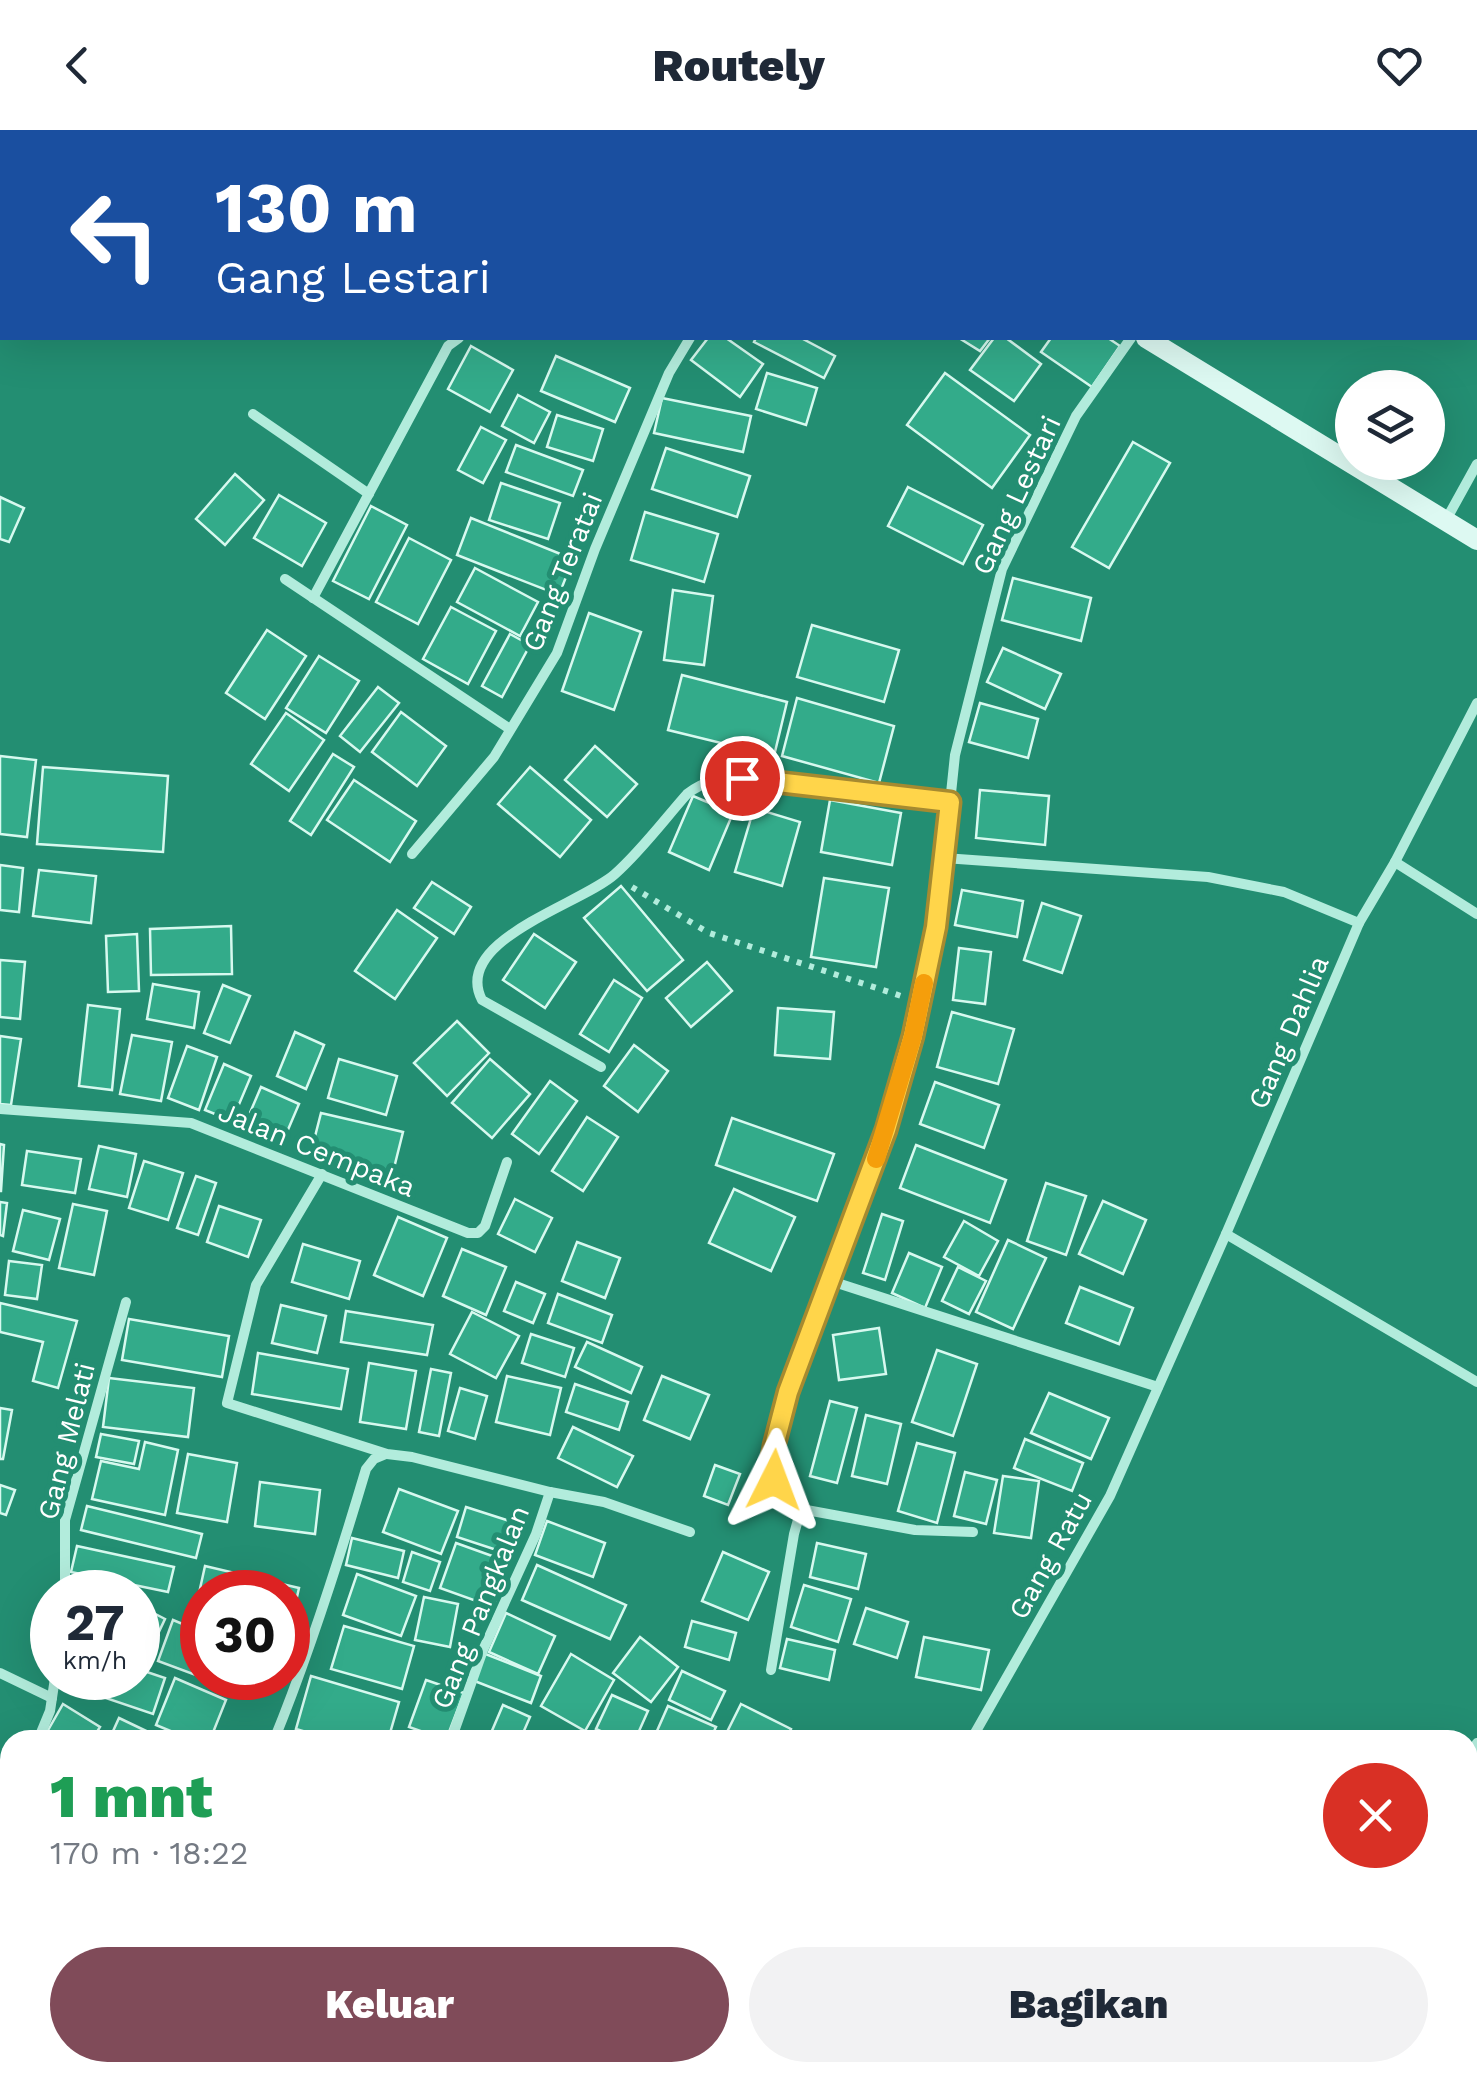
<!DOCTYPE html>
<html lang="id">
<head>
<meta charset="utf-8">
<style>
	body { margin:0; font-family:"Work Sans",sans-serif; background:#f2f2f3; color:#1f2937; height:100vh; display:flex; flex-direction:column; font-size:38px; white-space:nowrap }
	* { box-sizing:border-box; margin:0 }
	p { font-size:32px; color:#747a83 }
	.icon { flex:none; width:55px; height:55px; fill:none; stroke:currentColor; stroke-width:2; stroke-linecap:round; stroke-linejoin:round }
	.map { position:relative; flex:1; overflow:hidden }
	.sheet { position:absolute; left:0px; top:1600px; width:1478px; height:352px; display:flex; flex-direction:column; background:#fff; border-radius:30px 30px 0 0; box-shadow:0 10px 40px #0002 }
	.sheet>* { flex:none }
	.banner { position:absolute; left:0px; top:0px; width:1478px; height:210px; box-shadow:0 10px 40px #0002; background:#1a4fa0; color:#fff; overflow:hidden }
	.tools { position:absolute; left:1335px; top:240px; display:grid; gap:20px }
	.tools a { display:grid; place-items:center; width:110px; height:110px; border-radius:50%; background:#fff; box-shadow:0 10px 40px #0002; font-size:50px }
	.speed { position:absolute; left:30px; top:1440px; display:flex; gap:20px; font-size:50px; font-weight:700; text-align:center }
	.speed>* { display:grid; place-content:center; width:130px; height:130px; border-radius:50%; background:#fff; box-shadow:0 10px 40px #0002; line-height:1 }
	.speed small { font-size:25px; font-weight:400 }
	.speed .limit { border:15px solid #d22; background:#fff; color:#111 }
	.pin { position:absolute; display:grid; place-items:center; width:85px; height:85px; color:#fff; margin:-42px; border:5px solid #fff; border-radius:50%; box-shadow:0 2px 10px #0007 }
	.me { position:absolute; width:110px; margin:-55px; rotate:3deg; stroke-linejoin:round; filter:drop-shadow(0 0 8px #0008) }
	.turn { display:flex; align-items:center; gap:35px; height:210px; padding:0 50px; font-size:45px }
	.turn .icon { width:130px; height:130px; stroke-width:2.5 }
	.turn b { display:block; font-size:70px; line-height:85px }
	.round { display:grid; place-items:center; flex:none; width:105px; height:105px; border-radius:52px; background:#f2f2f3 }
	.summary { display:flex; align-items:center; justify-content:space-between; height:170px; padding:0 50px }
	h1 { font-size:60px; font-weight:800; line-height:75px; color:#1e9e55 }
	.button { display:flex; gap:20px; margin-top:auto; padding:20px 50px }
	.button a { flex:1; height:115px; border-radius:60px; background:#804b59; color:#fff; font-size:40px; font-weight:800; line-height:115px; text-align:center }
	.button a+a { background:#f2f2f3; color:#1f2937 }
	header { display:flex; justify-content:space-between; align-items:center; height:130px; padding:0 50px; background:#fff; font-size:45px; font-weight:800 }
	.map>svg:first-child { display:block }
	.building { fill:#33ab8a; stroke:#d7f9ef; stroke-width:2.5 }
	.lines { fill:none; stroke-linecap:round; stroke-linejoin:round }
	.path { stroke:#b2ecdc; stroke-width:6; stroke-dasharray:5 8; stroke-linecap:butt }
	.street { stroke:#b2ecdc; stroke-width:10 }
	.secondary { stroke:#ddf9f2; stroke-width:20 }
	.route-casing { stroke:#a68a30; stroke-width:25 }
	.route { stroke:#ffd54a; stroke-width:18 }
	.slow { stroke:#f59e0b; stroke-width:18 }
	.labels { text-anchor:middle; stroke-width:10; stroke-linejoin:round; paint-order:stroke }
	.street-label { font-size:28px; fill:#fff; stroke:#238e72 }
</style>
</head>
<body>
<header><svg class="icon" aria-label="back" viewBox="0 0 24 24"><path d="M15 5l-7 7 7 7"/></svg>Routely<svg class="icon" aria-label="heart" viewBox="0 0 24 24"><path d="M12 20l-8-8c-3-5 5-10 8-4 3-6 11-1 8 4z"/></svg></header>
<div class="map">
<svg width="1477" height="1951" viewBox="0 0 1477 1951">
	<rect width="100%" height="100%" fill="#238e72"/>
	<!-- building -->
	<g class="building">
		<polygon points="163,0 203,0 205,2 160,2"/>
		<polygon points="366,0 435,0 432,2 364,2"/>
		<polygon points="666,0 707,0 705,2 665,2"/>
		<polygon points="874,0 932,0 931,2 877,2"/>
		<polygon points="965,0 1044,0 1042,2 963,2"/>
		<polygon points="1128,0 1197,0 1195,2 1126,2"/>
		<polygon points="2,53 2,93 0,95 0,55"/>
		<polygon points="0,156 2,158 2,204 0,207"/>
		<polygon points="708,208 726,208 763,234 740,267 691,230"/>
		<polygon points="756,208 801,208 835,226 824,248 754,212"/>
		<polygon points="959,208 990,208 980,221"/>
		<polygon points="994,208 1006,208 1041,234 1014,271 970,240"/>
		<polygon points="1051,208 1108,208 1120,216 1092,257 1041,222"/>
		<polygon points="471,216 513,240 490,282 448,259"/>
		<polygon points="556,226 630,258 615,292 541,261"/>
		<polygon points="767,243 817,258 806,295 756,279"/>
		<polygon points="945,243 1030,305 992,358 907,295"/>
		<polygon points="518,265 550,282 534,313 502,296"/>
		<polygon points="662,268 751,286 743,322 654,303"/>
		<polygon points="557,285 603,299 593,331 547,317"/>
		<polygon points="481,297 506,310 483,353 458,340"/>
		<polygon points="1133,312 1170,333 1109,438 1072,417"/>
		<polygon points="516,315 583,340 573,366 506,342"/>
		<polygon points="666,318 750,346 737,387 652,359"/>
		<polygon points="235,344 264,370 225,415 196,389"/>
		<polygon points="501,353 560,373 548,409 489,390"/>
		<polygon points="908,357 983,395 963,434 888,396"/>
		<polygon points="279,365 326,393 302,436 254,408"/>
		<polygon points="0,367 24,378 9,412 0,409"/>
		<polygon points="371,376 407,395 369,469 333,451"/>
		<polygon points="645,382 718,404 704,452 631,430"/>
		<polygon points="471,388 573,429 559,465 457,425"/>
		<polygon points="409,408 451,430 418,494 376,472"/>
		<polygon points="475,438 538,472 520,506 457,472"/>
		<polygon points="1013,448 1091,468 1081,511 1002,490"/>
		<polygon points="673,460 713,466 704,535 664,530"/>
		<polygon points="451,477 496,501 468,554 423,529"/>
		<polygon points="589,483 641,502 614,580 562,561"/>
		<polygon points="812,495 899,520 884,572 797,547"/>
		<polygon points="267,500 306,526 265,589 226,563"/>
		<polygon points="510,504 530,515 502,567 482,556"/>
		<polygon points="1003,518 1061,544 1045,579 987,552"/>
		<polygon points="319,526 359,551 326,603 286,578"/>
		<polygon points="682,545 787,572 774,626 668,600"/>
		<polygon points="378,557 399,573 360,622 340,606"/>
		<polygon points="797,568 894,596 879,653 782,626"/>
		<polygon points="980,573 1038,589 1028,628 969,612"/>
		<polygon points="401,582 446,616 417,656 372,622"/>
		<polygon points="286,583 324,610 289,661 251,634"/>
		<polygon points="595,616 637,654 607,687 565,650"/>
		<polygon points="333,624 354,637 311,705 290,691"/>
		<polygon points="0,626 36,630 27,707 0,704"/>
		<polygon points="43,637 168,646 163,722 37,714"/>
		<polygon points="530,637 591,690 560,727 498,674"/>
		<polygon points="354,650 416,691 390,732 327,690"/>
		<polygon points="980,660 1049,666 1045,715 976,708"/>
		<polygon points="693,666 733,683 709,740 669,722"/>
		<polygon points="830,670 901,683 892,735 821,722"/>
		<polygon points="754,678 800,692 782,756 735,742"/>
		<polygon points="0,735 23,738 19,782 0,780"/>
		<polygon points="39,740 96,746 91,793 33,786"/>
		<polygon points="824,748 889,758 876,837 811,827"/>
		<polygon points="432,752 471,777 454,804 414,778"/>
		<polygon points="621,756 683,830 647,861 584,788"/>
		<polygon points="962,760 1023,771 1017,807 955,795"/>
		<polygon points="1042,773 1081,786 1062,843 1024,830"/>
		<polygon points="397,780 437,808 395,869 355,841"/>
		<polygon points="231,796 232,844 151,845 150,799"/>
		<polygon points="137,804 139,861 108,862 106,806"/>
		<polygon points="534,804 576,832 545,878 503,850"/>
		<polygon points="959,818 991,822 985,874 953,870"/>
		<polygon points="0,830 25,832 20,889 0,887"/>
		<polygon points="707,832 732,861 691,897 666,868"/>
		<polygon points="614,850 642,868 609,922 580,904"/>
		<polygon points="153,854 199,862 194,898 147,889"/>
		<polygon points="223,855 250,866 230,913 204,903"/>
		<polygon points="88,875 120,879 112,960 79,956"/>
		<polygon points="778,878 834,882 830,929 775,925"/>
		<polygon points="952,882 1014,899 998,954 937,937"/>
		<polygon points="457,891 489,923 447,966 414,933"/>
		<polygon points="295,902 324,915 306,959 277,946"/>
		<polygon points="132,905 172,912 161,971 120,964"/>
		<polygon points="0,906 21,909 11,975 0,974"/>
		<polygon points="634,915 668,941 638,982 604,956"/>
		<polygon points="187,916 217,927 199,980 168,968"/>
		<polygon points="339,929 397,946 386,985 328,968"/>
		<polygon points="490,929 530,964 492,1008 452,973"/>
		<polygon points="224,934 251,946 232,991 205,980"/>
		<polygon points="550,951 577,971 539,1024 512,1004"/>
		<polygon points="935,952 999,975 984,1018 920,994"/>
		<polygon points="261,957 299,974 281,1016 243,999"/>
		<polygon points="321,983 403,1002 392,1046 310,1026"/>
		<polygon points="587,987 618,1007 583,1061 552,1041"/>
		<polygon points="732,988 834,1024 817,1071 716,1035"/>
		<polygon points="0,1014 4,1015 1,1061 0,1061"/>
		<polygon points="916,1015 1006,1050 990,1093 900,1058"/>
		<polygon points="99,1016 136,1024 127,1067 89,1059"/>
		<polygon points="27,1021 81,1029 75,1063 22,1055"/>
		<polygon points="144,1031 183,1043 168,1090 129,1078"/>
		<polygon points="196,1046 216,1053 198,1105 177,1098"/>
		<polygon points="1046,1053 1086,1066 1066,1125 1027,1111"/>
		<polygon points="734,1059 795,1087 771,1141 709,1113"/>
		<polygon points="515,1069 552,1088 535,1122 498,1104"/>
		<polygon points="1103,1071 1146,1090 1123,1144 1079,1124"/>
		<polygon points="0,1072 7,1073 3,1106 0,1105"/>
		<polygon points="73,1074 107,1081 94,1145 59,1138"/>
		<polygon points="219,1076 261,1090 248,1127 207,1112"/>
		<polygon points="23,1080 60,1089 49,1130 13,1121"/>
		<polygon points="882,1084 903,1091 885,1150 863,1143"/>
		<polygon points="398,1087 447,1108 423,1166 374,1145"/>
		<polygon points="964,1091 998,1111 979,1146 944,1127"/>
		<polygon points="1008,1110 1046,1128 1013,1199 976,1182"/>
		<polygon points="577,1112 620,1128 605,1168 562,1151"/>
		<polygon points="303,1114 360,1131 349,1169 292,1152"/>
		<polygon points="462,1119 506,1137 486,1185 443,1166"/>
		<polygon points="909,1123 942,1137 925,1178 892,1163"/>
		<polygon points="9,1131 42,1135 37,1169 5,1165"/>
		<polygon points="958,1137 986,1151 969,1184 942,1171"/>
		<polygon points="516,1152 545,1164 533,1193 504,1181"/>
		<polygon points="1080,1157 1133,1178 1119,1214 1066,1193"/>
		<polygon points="558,1164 612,1185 602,1213 548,1193"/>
		<polygon points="0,1173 77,1191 58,1258 33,1251 43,1212 0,1202"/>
		<polygon points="281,1175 326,1186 317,1223 272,1213"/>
		<polygon points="346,1181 433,1195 427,1225 341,1212"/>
		<polygon points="472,1182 519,1206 496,1248 450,1224"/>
		<polygon points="129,1189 229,1206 222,1247 122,1230"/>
		<polygon points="879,1198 886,1244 839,1250 833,1205"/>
		<polygon points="531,1204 574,1218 565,1247 522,1233"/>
		<polygon points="587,1212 642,1237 631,1263 575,1237"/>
		<polygon points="937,1220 977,1234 953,1306 912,1292"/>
		<polygon points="258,1223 348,1239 341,1279 252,1264"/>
		<polygon points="369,1233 416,1241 406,1299 360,1292"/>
		<polygon points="431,1239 451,1243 439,1306 419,1302"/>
		<polygon points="507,1246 561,1258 550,1305 496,1292"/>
		<polygon points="662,1246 709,1265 690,1309 644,1290"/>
		<polygon points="109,1248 194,1258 188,1307 103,1297"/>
		<polygon points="575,1254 628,1272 619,1300 566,1282"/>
		<polygon points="460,1258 487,1266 475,1309 448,1301"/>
		<polygon points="1049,1263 1109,1288 1091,1329 1031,1303"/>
		<polygon points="830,1271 857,1278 837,1353 810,1346"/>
		<polygon points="0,1278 12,1280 3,1329 0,1329"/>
		<polygon points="866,1285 901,1294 887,1354 852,1346"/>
		<polygon points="573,1297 633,1326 617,1357 558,1328"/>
		<polygon points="101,1304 139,1311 134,1334 96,1327"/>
		<polygon points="1025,1309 1083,1333 1072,1361 1014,1338"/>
		<polygon points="145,1312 178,1320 165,1385 92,1369 101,1331 139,1339"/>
		<polygon points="917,1313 955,1323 937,1393 898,1381"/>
		<polygon points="188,1324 237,1333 227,1392 177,1383"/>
		<polygon points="715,1335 740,1344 728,1375 704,1366"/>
		<polygon points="965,1342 997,1350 986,1394 954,1386"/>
		<polygon points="1003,1346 1039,1351 1031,1408 994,1403"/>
		<polygon points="260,1352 320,1360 315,1404 255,1396"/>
		<polygon points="0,1355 15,1360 6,1385 0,1383"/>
		<polygon points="399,1359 458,1381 441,1424 383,1402"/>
		<polygon points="87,1376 202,1404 196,1428 81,1400"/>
		<polygon points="466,1377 522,1395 512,1425 457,1407"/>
		<polygon points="547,1391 605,1413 593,1447 535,1425"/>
		<polygon points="352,1408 404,1421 398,1448 346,1435"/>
		<polygon points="456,1413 509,1432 493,1477 440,1458"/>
		<polygon points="817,1413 866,1424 858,1459 810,1447"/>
		<polygon points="77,1416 174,1437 168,1462 71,1442"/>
		<polygon points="412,1422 440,1432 430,1461 403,1452"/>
		<polygon points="723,1422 769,1442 748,1490 702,1471"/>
		<polygon points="537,1435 626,1475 610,1509 522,1470"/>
		<polygon points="205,1436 299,1458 288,1507 288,1462 202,1462 202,1488 194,1486"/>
		<polygon points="357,1444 416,1466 401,1506 343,1485"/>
		<polygon points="81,1453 109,1462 78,1462"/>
		<polygon points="804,1455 851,1469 838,1512 791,1497"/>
		<polygon points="424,1467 458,1474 450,1517 415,1510"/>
		<polygon points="138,1475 165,1489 147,1527 138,1523"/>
		<polygon points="866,1478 908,1492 897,1528 854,1514"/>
		<polygon points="506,1483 555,1506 538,1544 489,1522"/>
		<polygon points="173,1490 202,1502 202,1548 249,1548 244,1563 158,1531"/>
		<polygon points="692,1491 736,1503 729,1530 685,1517"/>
		<polygon points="344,1496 414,1516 402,1559 331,1539"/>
		<polygon points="640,1507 678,1537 651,1572 613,1543"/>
		<polygon points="924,1507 989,1520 981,1560 916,1547"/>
		<polygon points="787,1509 835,1520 829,1550 780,1538"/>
		<polygon points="483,1523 541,1546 531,1573 472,1550"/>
		<polygon points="571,1524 614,1550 585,1601 541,1576"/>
		<polygon points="138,1539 165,1548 153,1584 88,1562 93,1548 138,1548"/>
		<polygon points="682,1541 725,1561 711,1590 669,1570"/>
		<polygon points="311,1546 399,1572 388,1610 333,1610 296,1599"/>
		<polygon points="175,1548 226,1570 210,1610 192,1610 156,1595"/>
		<polygon points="426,1550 464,1563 446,1610 409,1597"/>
		<polygon points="612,1565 648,1581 635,1610 620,1610 596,1599"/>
		<polygon points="63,1574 100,1597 92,1610 43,1609"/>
		<polygon points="741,1574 791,1599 786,1610 723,1610"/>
		<polygon points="503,1575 530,1587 520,1610 488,1610"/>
		<polygon points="668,1576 716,1597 710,1610 653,1610"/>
		<polygon points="119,1588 165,1610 109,1610"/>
		<polygon points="0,1764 10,1768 10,1818 0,1813"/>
		<polygon points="16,1942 63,1942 57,1951 29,1951"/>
		<polygon points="92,1942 147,1942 141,1951 105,1951"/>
		<polygon points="249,1942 313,1942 308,1951 244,1951"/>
		<polygon points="347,1942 422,1942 418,1951 363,1951"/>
		<polygon points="610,1942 633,1942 651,1951 606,1951"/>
		<polygon points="783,1942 838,1942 834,1951 798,1951"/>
	</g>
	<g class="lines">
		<!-- path -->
		<g class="path">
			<polyline points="545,0 548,2"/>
			<polyline points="632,757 709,803 901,866"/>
		</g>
		<!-- street -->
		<g class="street">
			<polyline points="1388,0 1392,2"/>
			<polyline points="1098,2 1100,0"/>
			<polyline points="1354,2 1355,0"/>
			<polyline points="1475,59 1477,61"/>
			<polyline points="253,284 369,364"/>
			<polyline points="1446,390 1477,334"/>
			<polyline points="285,449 510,599"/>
			<polyline points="313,468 448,216 459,208"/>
			<polyline points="412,724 494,627 557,523 595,419 669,243 690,208"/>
			<polyline points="944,728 1208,747 1284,762 1359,793"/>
			<polyline points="1395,732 1477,784"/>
			<path d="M601,937L482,870C451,810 582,774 615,744C641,721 664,690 687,664C705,650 720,648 742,649L950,672"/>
			<polyline points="0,979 191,993 468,1103 478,1103 485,1096 507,1032"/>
			<polyline points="322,1044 256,1155 227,1273 387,1324 412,1327 550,1362 604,1372 690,1402"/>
			<polyline points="1226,1104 1477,1252"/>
			<polyline points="831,1151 1158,1257"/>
			<polyline points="801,1379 915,1400 973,1402"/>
			<polyline points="65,1462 65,1390 126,1172"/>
			<polyline points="771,1540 794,1404 801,1379 775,1350 771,1334 773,1316 787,1263 886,1000 913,906 937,797 955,625 1002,439 1076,286 1131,208"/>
			<polyline points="0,1543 52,1568"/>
			<polyline points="38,1610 50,1581 55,1548"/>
			<path d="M274,1610C310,1522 339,1430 366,1339L374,1329L386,1324"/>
			<polyline points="451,1610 483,1520 536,1404 550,1362"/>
			<polyline points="971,1610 1110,1366 1226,1104 1359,793 1395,732 1477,573"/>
			<polyline points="1468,1626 1477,1613"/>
			<polyline points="3,1700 10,1682"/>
			<polyline points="0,1922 10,1901"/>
			<polyline points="543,1942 558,1951"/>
			<polyline points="230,1951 234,1942"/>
			<polyline points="923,1951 927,1942"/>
			<polyline points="1277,1951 1281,1942"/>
		</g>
		<!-- secondary -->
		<g class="secondary">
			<polyline points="813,0 817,2"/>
			<polyline points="1146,208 1477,410"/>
		</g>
	</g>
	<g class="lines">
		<defs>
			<polyline id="route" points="742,648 950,672 936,797 913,906 886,1000 788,1262 774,1316 771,1334 774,1350"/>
		</defs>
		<!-- route casing -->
		<use href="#route" class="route-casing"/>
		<!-- route -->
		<use href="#route" class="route"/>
		<!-- slow -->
		<polyline class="slow" points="876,1029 913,906 924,853"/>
	</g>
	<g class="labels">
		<!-- street labels -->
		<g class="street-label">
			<text transform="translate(1016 365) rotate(-65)" y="10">Gang Lestari</text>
			<text transform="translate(562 442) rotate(-68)" y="10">Gang Teratai</text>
			<text transform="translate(1288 902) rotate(-67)" y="10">Gang Dahlia</text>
			<text transform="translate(317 1019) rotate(22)" y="10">Jalan Cempaka</text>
			<text transform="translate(66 1311) rotate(-76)" y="10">Gang Melati</text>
			<text transform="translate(1050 1425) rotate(-61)" y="10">Gang Ratu</text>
			<text transform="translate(480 1477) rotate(-68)" y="10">Gang Pangkalan</text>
		</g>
	</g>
</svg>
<div class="tools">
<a><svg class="icon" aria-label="layers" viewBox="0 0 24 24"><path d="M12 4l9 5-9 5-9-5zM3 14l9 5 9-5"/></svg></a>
</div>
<div class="speed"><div>27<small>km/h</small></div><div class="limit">30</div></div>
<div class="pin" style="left:742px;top:648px;background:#d93025"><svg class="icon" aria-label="arrive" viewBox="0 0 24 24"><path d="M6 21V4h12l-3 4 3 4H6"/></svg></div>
<svg class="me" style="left:774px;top:1350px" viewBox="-20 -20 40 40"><path d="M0-17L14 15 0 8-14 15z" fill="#ffd54a" stroke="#fff" stroke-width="4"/></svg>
<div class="banner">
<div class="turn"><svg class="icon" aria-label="left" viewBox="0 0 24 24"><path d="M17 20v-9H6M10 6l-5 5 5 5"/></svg><div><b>130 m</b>Gang Lestari</div></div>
</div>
<section class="sheet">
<div class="summary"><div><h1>1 mnt</h1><p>170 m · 18:22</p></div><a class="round" style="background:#d93025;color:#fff"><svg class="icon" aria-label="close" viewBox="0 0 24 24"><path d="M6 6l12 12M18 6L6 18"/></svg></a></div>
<div class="button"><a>Keluar</a><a>Bagikan</a></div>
</section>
</div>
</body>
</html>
